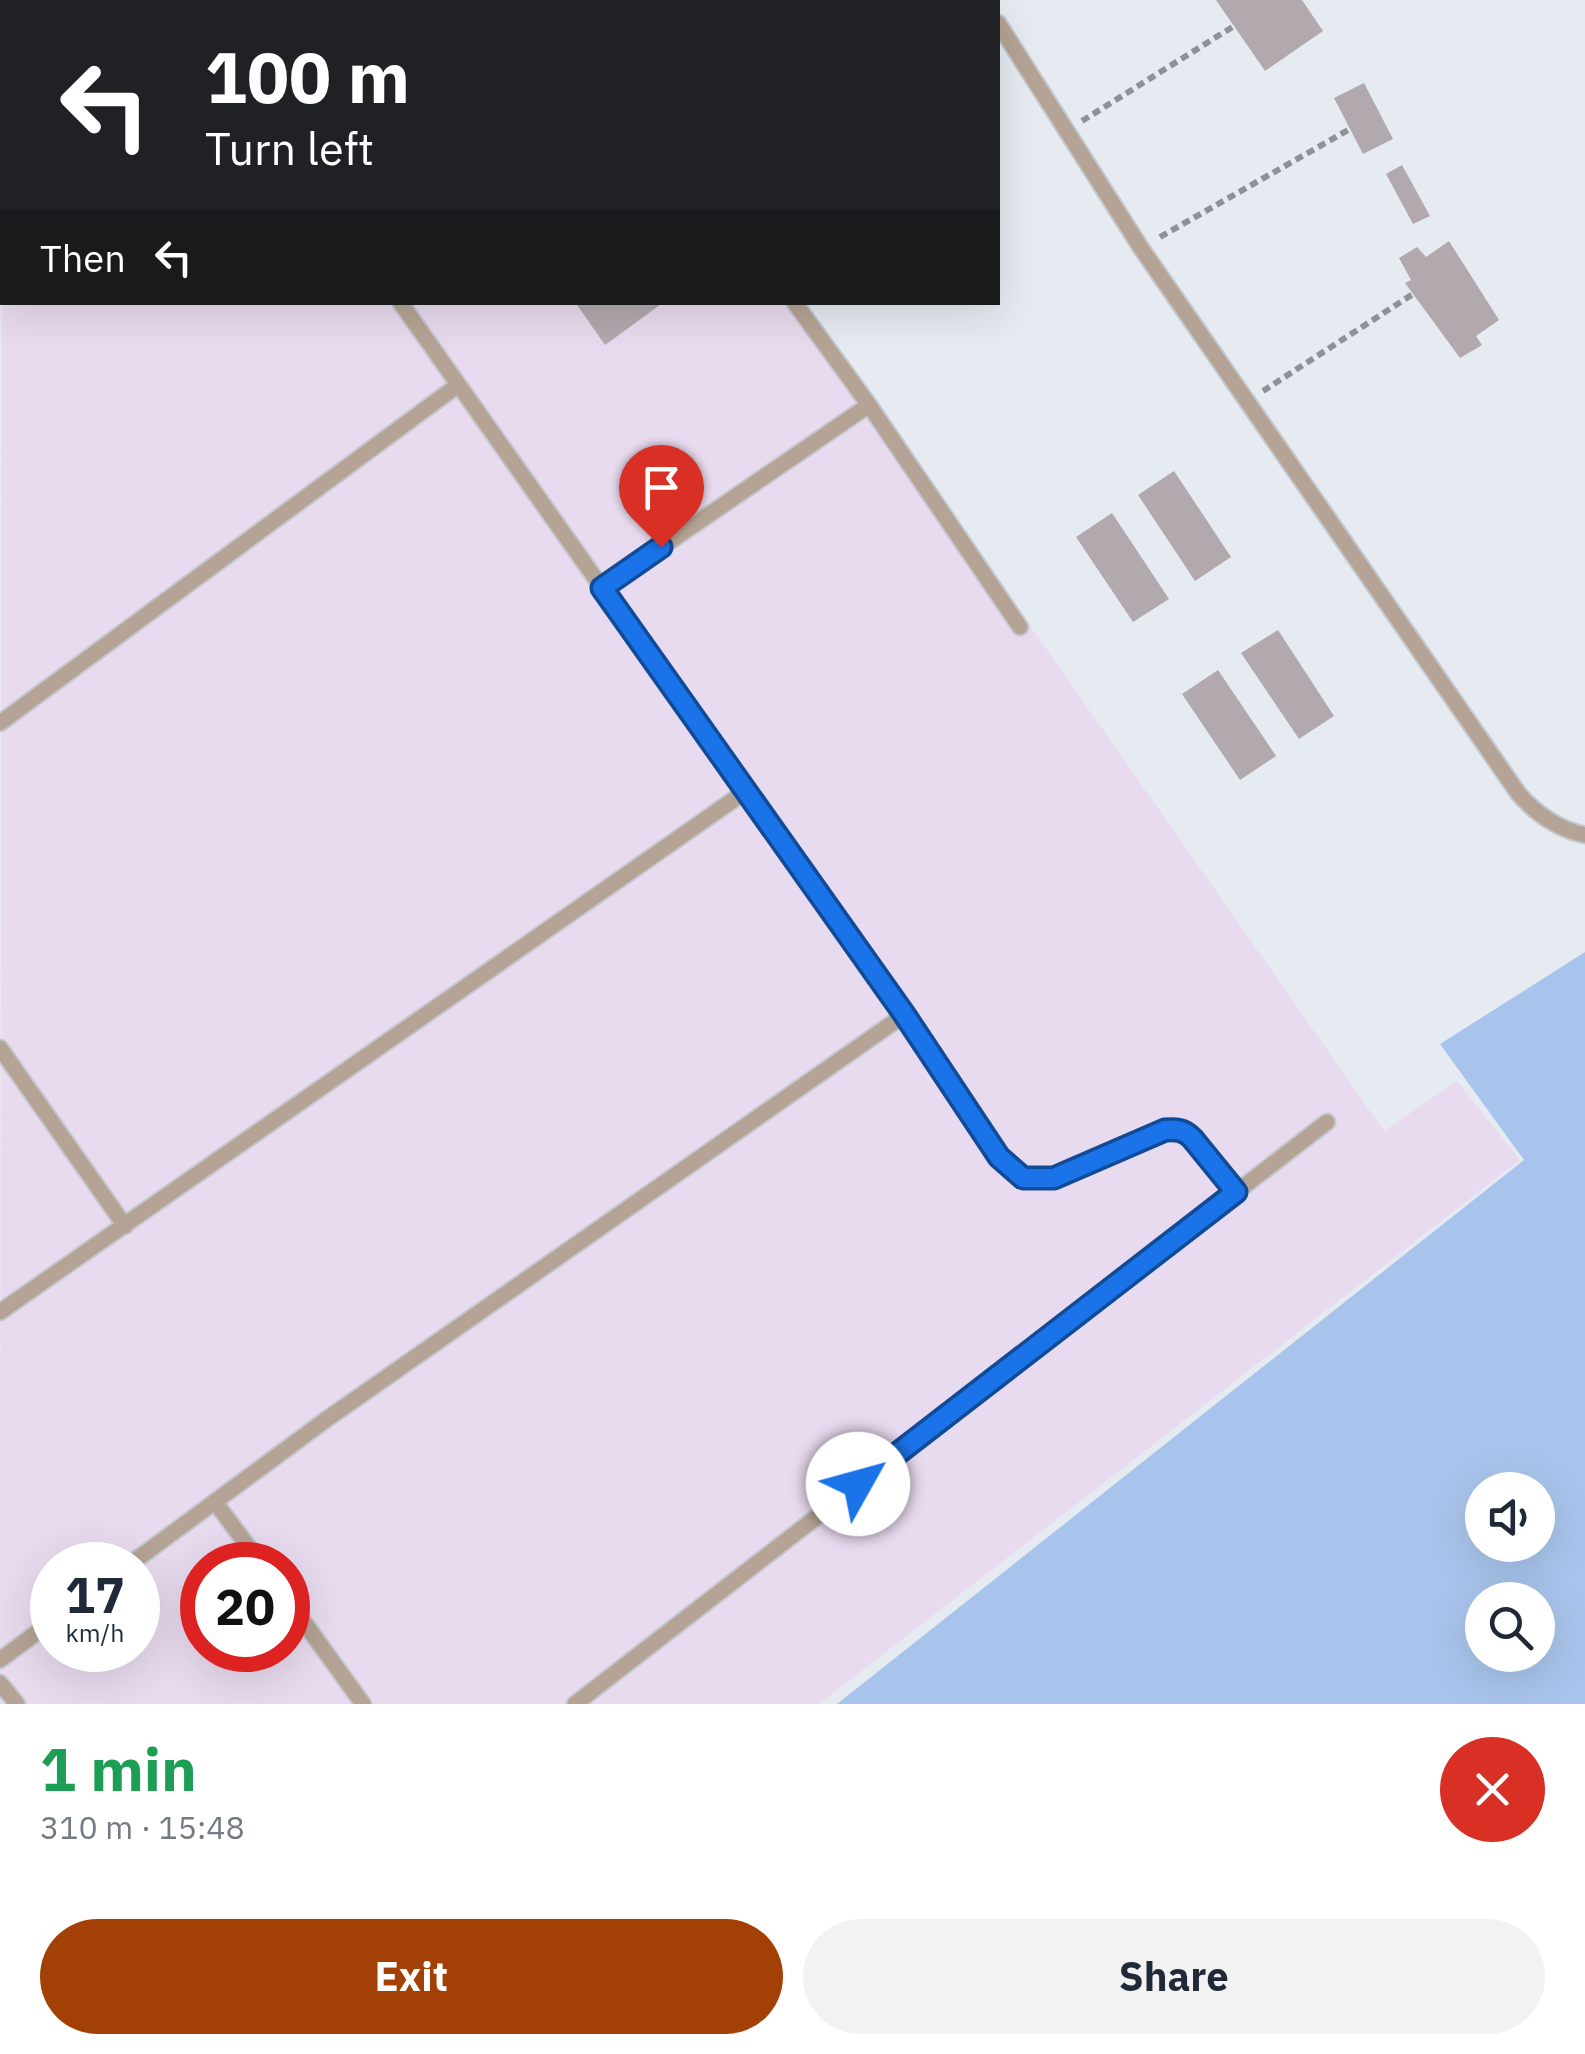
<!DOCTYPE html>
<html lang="en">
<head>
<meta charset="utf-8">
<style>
	body { margin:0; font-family:"IBM Plex Sans",sans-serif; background:#f2f2f3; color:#1f2937; height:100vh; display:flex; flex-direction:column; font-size:38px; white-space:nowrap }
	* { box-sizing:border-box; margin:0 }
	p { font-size:32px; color:#747a83 }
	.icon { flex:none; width:55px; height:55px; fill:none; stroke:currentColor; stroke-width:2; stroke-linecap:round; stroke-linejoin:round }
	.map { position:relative; height:1704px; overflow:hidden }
	.side { display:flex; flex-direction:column; background:#fff; flex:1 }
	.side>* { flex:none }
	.banner { position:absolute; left:0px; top:0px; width:1000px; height:305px; box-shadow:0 10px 40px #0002; background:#202124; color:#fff; overflow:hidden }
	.tools { position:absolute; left:1465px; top:1472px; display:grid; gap:20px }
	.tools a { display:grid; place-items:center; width:90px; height:90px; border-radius:50%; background:#fff; box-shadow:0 10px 40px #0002; font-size:50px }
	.speed { position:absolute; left:30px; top:1542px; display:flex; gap:20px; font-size:50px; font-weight:700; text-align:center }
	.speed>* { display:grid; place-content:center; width:130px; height:130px; border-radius:50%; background:#fff; box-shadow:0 10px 40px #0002; line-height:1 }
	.speed small { font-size:25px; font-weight:400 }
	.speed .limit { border:15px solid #d22; background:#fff; color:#111 }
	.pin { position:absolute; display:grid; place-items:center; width:85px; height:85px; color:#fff; margin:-102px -42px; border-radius:50% 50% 50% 0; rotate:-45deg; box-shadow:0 0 10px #0007 }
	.pin .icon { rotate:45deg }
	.me { position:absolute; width:110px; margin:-55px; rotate:52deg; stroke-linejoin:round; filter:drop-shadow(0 0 8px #0008) }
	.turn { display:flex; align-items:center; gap:35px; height:210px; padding:0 40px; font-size:45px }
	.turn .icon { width:130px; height:130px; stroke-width:2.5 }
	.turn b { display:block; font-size:70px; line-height:85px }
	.then { display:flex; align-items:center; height:95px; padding:0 40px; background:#0003; gap:20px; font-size:38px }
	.round { display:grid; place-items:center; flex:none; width:105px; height:105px; border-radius:52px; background:#f2f2f3 }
	.head { display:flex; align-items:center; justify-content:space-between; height:170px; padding:0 40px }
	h1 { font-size:60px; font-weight:700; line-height:75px; color:#1e9e55 }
	.cta { display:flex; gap:20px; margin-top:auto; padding:20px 40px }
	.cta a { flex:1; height:115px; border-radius:60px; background:#a34005; color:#fff; font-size:40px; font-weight:700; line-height:115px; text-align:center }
	.cta a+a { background:#f2f2f3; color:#1f2937 }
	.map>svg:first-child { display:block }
	.industrial { fill:#e9dbef; fill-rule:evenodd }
	.water { fill:#a9c4ec; fill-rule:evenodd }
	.building { fill:#b1a9ae }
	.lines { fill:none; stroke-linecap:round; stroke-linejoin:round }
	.service-casing { stroke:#c3c8ce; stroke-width:19 }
	.path { stroke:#8e9297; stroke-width:6; stroke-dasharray:8 5; stroke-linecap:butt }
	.service { stroke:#b5a495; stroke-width:15 }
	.route-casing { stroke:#114b97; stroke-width:25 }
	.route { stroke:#1a73e8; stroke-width:18 }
</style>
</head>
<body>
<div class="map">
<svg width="1585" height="1704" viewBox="0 0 1585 1704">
	<rect width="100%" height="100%" fill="#e6ebf2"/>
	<!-- industrial -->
	<g class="industrial">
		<polygon points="32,0 592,0 594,2 28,2"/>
		<path d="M2,20V302L804,303L1384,1131L1457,1081L1520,1160L819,1704H0ZM52,1565H138V1650H52ZM202,1565H288V1650H202Z"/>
	</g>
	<!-- water -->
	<path class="water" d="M1585,952V1704H837L1524,1160L1440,1044ZM1482,1490H1538V1545H1482ZM1482,1600H1538V1655H1482Z"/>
	<!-- building -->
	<g class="building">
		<polygon points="1216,0 1302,0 1323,31 1265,71"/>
		<polygon points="1364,83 1393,139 1363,154 1334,98"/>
		<polygon points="1402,165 1430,216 1413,224 1386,174"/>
		<polygon points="1449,241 1499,320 1476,336 1482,345 1460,358 1405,283 1411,280 1399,258 1417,247 1426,257"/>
		<polygon points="575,302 664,302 605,345"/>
		<polygon points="1174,471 1231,557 1195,581 1138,495"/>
		<polygon points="1112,513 1169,599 1133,622 1076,537"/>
		<polygon points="1278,630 1334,716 1299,739 1241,653"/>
		<polygon points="1218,670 1276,756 1240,780 1182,694"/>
	</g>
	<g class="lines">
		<defs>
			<g id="service">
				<polyline points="571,0 573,2"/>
				<polyline points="983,0 985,2"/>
				<polyline points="338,2 342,0"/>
				<polyline points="504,2 505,0"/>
				<path d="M998,23L1141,248L1518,793C1536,814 1558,829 1585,835"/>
				<polyline points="0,216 2,215"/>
				<path d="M400,302L904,1015L999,1157C1006,1164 1013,1174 1023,1178C1061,1191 1134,1134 1174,1129L1186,1132L1192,1138L1236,1192"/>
				<polyline points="794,302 869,405 1020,627"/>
				<polyline points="602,588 869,405"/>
				<polyline points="0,723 458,385"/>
				<polyline points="0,1048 125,1226"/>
				<polyline points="0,1312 746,791"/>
				<polyline points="215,1502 262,1565"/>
				<polyline points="129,1565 327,1419 904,1015"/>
				<polyline points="288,1600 363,1704"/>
				<polyline points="0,1660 52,1621"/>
				<polyline points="0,1683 17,1704"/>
				<polyline points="575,1704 1327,1122"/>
			</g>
		</defs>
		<!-- service casing -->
		<use href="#service" class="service-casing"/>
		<!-- path -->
		<g class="path">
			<polyline points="1082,121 1234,26"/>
			<polyline points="1160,237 1350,129"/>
			<polyline points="1263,391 1413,294"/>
		</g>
		<!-- service -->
		<use href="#service" class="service"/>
	</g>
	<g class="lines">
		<defs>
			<path id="route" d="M661,547L602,588L904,1014L999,1157L1023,1178H1054L1165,1130C1177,1129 1184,1130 1192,1138L1236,1192L858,1484"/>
		</defs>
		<!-- route casing -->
		<use href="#route" class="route-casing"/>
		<!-- route -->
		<use href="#route" class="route"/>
	</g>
</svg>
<div class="tools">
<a><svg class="icon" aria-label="sound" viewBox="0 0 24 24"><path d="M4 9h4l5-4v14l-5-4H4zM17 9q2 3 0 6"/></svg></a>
<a><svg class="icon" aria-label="search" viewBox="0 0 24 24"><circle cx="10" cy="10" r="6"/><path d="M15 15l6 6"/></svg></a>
</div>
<div class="speed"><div>17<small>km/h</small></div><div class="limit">20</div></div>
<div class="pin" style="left:661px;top:547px;background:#d93025"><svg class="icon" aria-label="arrive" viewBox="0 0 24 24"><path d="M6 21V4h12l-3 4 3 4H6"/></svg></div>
<svg class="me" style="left:858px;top:1484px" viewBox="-20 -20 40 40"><circle r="19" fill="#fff"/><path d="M0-13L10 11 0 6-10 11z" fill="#1a73e8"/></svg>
<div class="banner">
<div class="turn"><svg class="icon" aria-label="left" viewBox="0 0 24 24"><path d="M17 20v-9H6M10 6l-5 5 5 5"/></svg><div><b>100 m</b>Turn left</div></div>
<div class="then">Then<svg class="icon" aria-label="left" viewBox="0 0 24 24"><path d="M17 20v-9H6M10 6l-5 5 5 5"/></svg></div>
</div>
</div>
<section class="side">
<div class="head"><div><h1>1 min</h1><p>310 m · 15:48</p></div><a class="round" style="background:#d93025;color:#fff"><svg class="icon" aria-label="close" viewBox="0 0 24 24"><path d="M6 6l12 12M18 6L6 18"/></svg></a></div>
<div class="cta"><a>Exit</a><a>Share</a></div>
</section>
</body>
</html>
